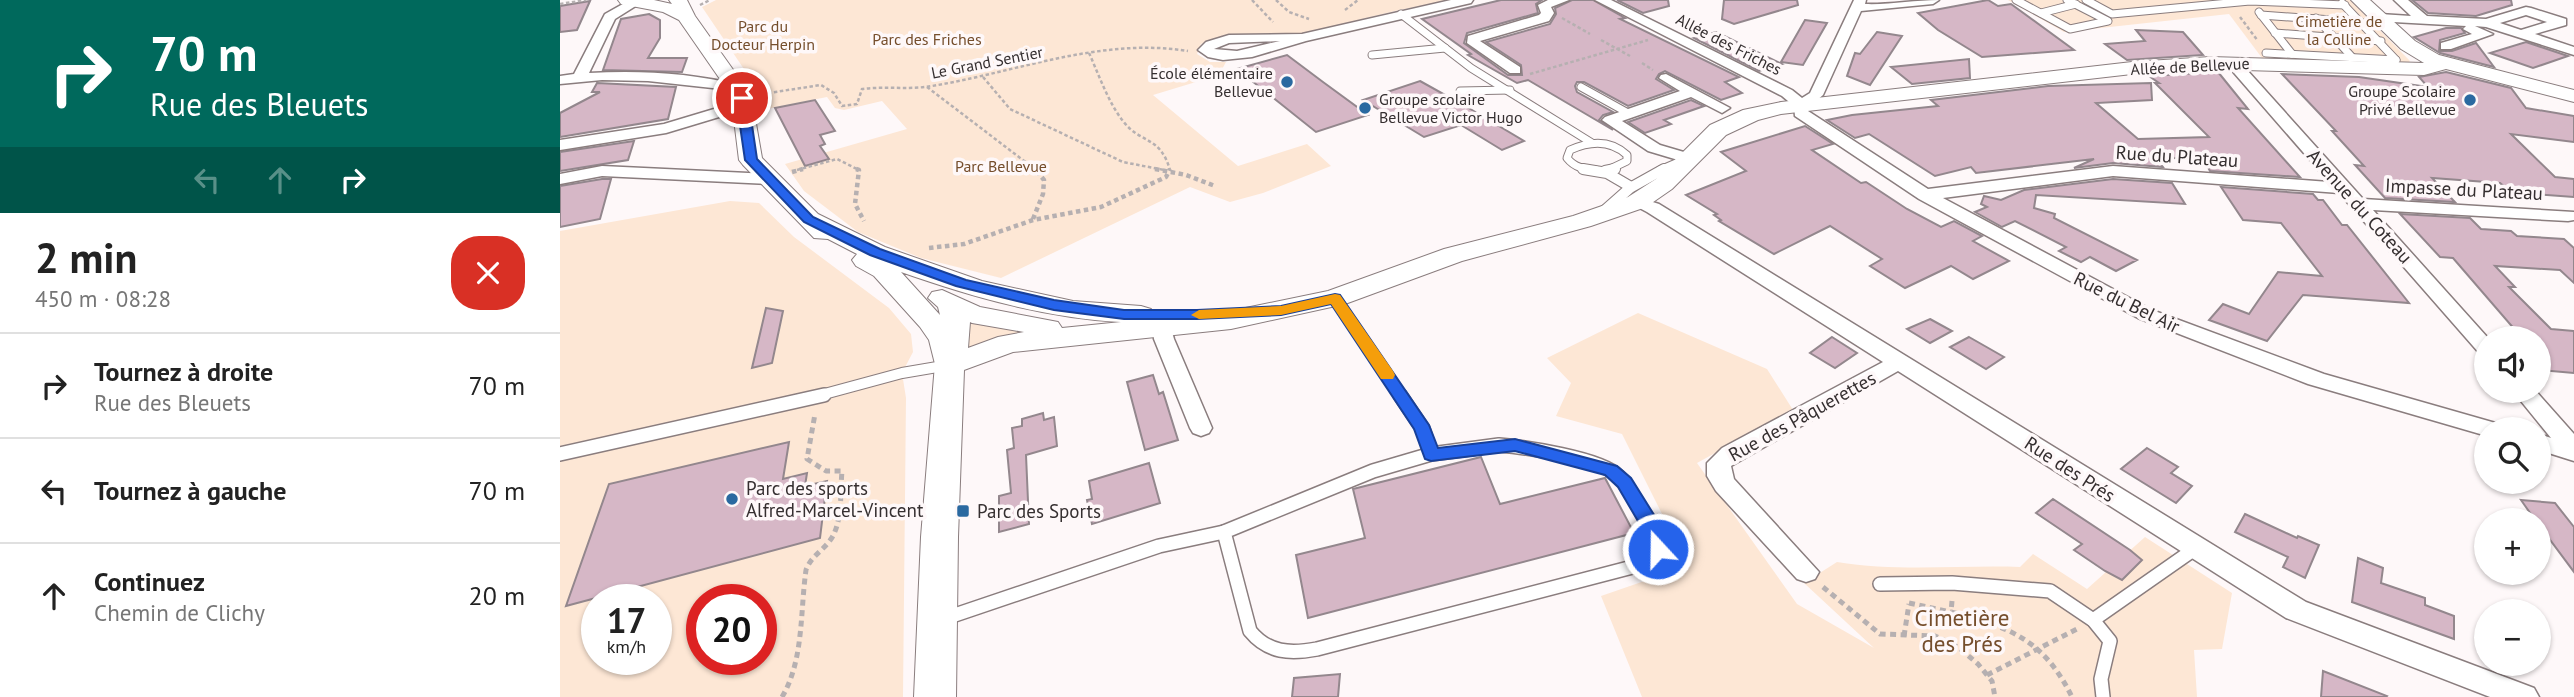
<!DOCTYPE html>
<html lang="fr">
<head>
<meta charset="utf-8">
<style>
	body { margin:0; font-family:"PT Sans",sans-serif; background:#f2f2f2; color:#222; height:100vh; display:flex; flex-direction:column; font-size:26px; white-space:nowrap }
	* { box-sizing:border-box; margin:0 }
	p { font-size:23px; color:#767676 }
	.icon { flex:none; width:38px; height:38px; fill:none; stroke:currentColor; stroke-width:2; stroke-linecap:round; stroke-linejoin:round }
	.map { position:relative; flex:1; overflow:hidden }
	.panel { display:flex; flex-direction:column; background:#fff; width:560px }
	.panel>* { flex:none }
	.hud { background:#00695c; color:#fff; overflow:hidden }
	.controls { position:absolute; left:1914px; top:326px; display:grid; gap:14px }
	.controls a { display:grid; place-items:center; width:77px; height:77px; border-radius:50%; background:#fff; box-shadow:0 2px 5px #0004; font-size:35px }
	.speed { position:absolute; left:21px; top:584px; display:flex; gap:14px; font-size:35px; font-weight:700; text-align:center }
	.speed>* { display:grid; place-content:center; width:91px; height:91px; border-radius:50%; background:#fff; box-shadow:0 2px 5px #0004; line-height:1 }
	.speed small { font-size:18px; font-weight:400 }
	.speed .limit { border:10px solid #d22; background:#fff; color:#111 }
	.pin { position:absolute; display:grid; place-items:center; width:60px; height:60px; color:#fff; margin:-30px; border:4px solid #fff; border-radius:50%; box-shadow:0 2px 7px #0007 }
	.me { position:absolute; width:77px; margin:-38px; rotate:339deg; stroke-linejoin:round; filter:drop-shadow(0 0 5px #0008) }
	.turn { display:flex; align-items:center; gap:24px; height:147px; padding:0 35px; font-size:32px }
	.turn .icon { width:91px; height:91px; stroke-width:2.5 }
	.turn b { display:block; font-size:49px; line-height:60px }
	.lanes { display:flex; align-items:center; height:66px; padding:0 35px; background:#0003; justify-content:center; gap:35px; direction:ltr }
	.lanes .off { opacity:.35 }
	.round { display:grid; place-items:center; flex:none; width:74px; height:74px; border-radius:28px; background:#f2f2f2 }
	.head { display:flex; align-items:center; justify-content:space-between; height:119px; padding:0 35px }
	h1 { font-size:42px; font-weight:700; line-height:52px }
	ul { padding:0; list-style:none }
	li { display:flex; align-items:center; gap:21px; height:105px; padding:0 35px; border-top:2px solid #e0e0e0 }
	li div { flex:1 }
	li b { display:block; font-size:26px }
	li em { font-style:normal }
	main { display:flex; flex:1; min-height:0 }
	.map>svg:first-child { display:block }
	.green { fill:#fde7d5; fill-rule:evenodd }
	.building { fill:#d6b7c6; stroke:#93878d; stroke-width:2 }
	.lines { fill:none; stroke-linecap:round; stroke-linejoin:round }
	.lane-far2-casing { stroke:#8a7d7e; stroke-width:9 }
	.lane-far1-casing { stroke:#8a7d7e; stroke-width:12 }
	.lane-casing { stroke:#8a7d7e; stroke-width:16 }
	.street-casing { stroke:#8a7d7e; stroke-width:3 }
	.secondary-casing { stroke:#8a7d7e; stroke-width:2 }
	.path-far2 { stroke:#b6b0b1; stroke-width:2.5; stroke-dasharray:3.5 2.5; stroke-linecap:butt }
	.path-far1 { stroke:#b6b0b1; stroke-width:4.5; stroke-dasharray:4.5 3.5; stroke-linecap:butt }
	.path { stroke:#b6b0b1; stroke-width:5; stroke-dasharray:6 4.5; stroke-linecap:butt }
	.lane-far2 { stroke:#fff; stroke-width:7 }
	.lane-far1 { stroke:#fff; stroke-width:10 }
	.lane { stroke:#fff; stroke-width:13 }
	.street { fill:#fff; fill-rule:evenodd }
	.secondary { fill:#fff; fill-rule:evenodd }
	.route { fill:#2563eb; stroke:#184099; stroke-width:2 }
	.slow { fill:#f59e0b }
	.poi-dot { fill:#2a69a0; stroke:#fef8f9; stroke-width:2.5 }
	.labels { text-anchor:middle; stroke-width:7; stroke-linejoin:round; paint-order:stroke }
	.far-park-label { font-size:16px; fill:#754e2c; stroke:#fef8f9 }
	.far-street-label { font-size:16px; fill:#352f30; stroke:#fef8f9 }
	.far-poi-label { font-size:16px; fill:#352f30; stroke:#fef8f9; text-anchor:end }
	.street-label { font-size:19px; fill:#352f30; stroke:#fef8f9 }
	.poi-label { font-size:19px; fill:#352f30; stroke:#fef8f9; text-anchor:start }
	.near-park-label { font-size:23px; fill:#754e2c; stroke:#fef8f9 }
</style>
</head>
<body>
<main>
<section class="panel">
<div class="hud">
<div class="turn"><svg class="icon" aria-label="right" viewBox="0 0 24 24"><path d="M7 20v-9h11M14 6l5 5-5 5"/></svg><div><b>70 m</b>Rue des Bleuets</div></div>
<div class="lanes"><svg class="icon off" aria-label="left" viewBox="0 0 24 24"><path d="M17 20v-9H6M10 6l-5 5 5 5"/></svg><svg class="icon off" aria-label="ahead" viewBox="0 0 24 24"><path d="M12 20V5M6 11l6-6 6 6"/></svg><svg class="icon" aria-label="right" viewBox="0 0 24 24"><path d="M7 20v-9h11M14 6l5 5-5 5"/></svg></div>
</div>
<div class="head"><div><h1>2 min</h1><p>450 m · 08:28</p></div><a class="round" style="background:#d93025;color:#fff"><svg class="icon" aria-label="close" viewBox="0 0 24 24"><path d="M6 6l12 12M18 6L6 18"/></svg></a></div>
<ul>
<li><svg class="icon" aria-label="right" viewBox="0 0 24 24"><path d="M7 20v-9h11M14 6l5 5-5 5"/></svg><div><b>Tournez à droite</b><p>Rue des Bleuets</p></div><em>70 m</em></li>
<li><svg class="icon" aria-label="left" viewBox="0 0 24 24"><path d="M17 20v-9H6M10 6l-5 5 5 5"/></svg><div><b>Tournez à gauche</b></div><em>70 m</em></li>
<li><svg class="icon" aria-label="ahead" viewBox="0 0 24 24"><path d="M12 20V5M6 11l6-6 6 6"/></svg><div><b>Continuez</b><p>Chemin de Clichy</p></div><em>20 m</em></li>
</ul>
</section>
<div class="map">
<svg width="2014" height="697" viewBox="0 0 2014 697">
	<rect width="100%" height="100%" fill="#fef8f9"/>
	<!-- green -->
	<g class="green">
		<polygon points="156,0 893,0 839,10 745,33 658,37 641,44 637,54 650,62 666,62 659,75 593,95 678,166 747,144 771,166 703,193 670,202 630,187 441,278 361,258 298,232 244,191 225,164 347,129 322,101 284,110 275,108 267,97 202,110 188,75 142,7"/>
		<polygon points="1448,0 1790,0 1850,61 1847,64 1702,58 1669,14 1504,32"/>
		<path d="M170,201L199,203L234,237L329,308L351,334L353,352L342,373L346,398L343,697H0V231ZM37,600H96V660H37ZM142,600H201V660H142Z"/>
		<path d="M1078,313L1207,369L1233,410L1137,463L1237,604L1314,648L1244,583L1277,562C1337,572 1399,565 1460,567L1473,554L1527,589L1585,537L1672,593L1662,649L1634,650L1637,697H1082L1041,596L1128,566L1062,434L996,416L1011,383L987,358Z"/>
		<polygon points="417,321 483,334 412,349 405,347 408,326"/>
	</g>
	<!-- building -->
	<g class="building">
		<polygon points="941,0 982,0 976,4 978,13 907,33 904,43 948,75 962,75 961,65 926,42 990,24 996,14 995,8 1012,0 1033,0 1065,18 1060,19 1179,77 1165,82 1182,93 1161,100 1105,71 1099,74 1096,79 1114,90 1068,106 1024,82 1017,82 1015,86 1017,92 1053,112 1043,115 1039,120 1053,130 968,80 957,83 908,55 911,54 862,19"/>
		<polygon points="1057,0 1108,0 1109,6 1083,13"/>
		<polygon points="1164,0 1237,0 1238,5 1174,24 1162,19"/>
		<polygon points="1428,0 1438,6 1451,4 1514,50 1422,57 1378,30 1358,13"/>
		<polygon points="1852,0 1951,0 1952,5 1916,16 1868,13"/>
		<polygon points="30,1 17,30 0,32 0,6"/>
		<polygon points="89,14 100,20 100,38 88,58 127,58 122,72 43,70 61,19"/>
		<polygon points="1245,20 1267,23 1243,65 1221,62"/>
		<polygon points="1886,28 1901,28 1905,33 1880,40 1879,51 1892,51 1916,43 1934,67 1880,53 1854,37"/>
		<polygon points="1576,30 1623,32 1643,55 1567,60 1545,44 1585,41"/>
		<polygon points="1156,32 1222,64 1199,71 1134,38"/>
		<polygon points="1317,32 1342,36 1310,85 1287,76 1295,53 1300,54"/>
		<polygon points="1966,42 2008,56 1973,68 1930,53"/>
		<polygon points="727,55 763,82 808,115 756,132 677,69"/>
		<polygon points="1409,59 1410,78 1352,84 1331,67"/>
		<polygon points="1658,72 1688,109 1678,108 1740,177 1650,171 1641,155 1598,160 1603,167 1553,163 1514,168 1534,159 1416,173 1411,167 1375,176 1309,134 1295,138 1267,120 1292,115 1378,106 1371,100 1488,86 1591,83 1592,100 1536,103 1578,139 1649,137 1595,83 1599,83 1589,76"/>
		<polygon points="1886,72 1951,88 1966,108 2014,116 2014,142 1951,134 1995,177 2014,179 2014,197 1974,194 1969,189 1945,187 1940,183 1872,178 1895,202 1825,198 1795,165 1804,166 1772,131 1776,131 1722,74 1799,77 1868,87 1859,77"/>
		<polygon points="860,81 907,107 964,141 942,150 901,125 864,137 803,100"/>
		<polygon points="37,83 116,87 108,119 0,137 0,113 40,92 32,92"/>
		<polygon points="255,100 275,131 260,135 265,144 260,146 269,159 245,166 215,108"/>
		<polygon points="1131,100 1144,106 1104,120 1111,124 1085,133 1068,122"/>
		<polygon points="1245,126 1273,144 1252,150 1301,183 1306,182 1347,209 1381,227 1394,221 1422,236 1413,241 1449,261 1413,279 1391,266 1345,288 1310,266 1322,259 1270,226 1214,254 1159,221 1161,220 1154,215 1157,214 1126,195 1186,171 1161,152"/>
		<polygon points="74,141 68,160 0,171 0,152"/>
		<polygon points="42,179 51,179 40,219 0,227 0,186"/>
		<polygon points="1553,179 1612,183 1625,204 1476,195 1474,208 1495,214 1494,218 1577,260 1556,271 1530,257 1521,262 1499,251 1506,247 1455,221 1442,227 1415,212 1427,207 1421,204 1424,196 1441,200 1464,190"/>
		<polygon points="1661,187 1753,194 1758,200 1763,200 1782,225 1787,225 1849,303 1743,295 1707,341 1649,320 1663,304 1689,314 1718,272 1762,276 1721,223 1683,220"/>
		<polygon points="1840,214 1910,218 1921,229 1951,231 1957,236 2004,239 2014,248 2014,283 2000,270 1935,266 1955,287 1949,287 1991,329 2014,331 2014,373 1979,370 1979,338 1962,338 1893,258 1880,257"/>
		<polygon points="206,308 223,311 212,363 192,368"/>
		<polygon points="1370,319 1392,331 1370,343 1347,329"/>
		<polygon points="1272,337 1297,353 1275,368 1250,353"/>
		<polygon points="1409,337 1444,357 1426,369 1390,347"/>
		<polygon points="593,375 599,394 603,392 618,440 585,450 567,382"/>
		<polygon points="483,413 484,420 494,417 497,446 466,455 469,524 439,532 439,496 451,493 447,450 454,448 452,428 462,426 462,419"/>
		<polygon points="229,442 223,479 247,473 245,486 267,481 260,538 6,606 49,484"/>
		<polygon points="1587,448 1618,467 1611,473 1632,486 1616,503 1561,469"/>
		<polygon points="921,457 940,504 1045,478 1074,533 748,618 736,555 805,538 793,489"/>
		<polygon points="589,463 600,503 532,524 527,500 532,499 529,481"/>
		<polygon points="1493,499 1570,550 1582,560 1562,580 1545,571 1514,550 1522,544 1476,513"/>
		<polygon points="1961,500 1995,503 2014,527 2014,572 1979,525 1979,520 1975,520"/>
		<polygon points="1685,514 1737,538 1738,536 1759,545 1745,578 1723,567 1728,557 1675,532"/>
		<polygon points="1798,558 1823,568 1821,583 1865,598 1865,605 1894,616 1894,639 1792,602"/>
		<polygon points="1763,671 1827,696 1826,697 1761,697"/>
		<polygon points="780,674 778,697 732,697 734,678"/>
	</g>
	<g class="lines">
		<defs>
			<g id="lane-far2">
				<polyline points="1456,0 1510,29 1548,21 1507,0"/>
				<polyline points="1526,0 1552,14 1690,1 1785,5"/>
				<polyline points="1782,3 1836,60"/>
				<polyline points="1699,12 1732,54"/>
				<polyline points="1481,13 1516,4"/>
				<polyline points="841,14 911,68 1032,143"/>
				<polyline points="1701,15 1801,22"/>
				<polyline points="1756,18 1792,57"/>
				<polyline points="1715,33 1821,41"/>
				<polyline points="1706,53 1836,60"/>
				<polyline points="812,55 885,48"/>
				<polyline points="1021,87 1068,113"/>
				<polyline points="900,91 950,90"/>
				<path d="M1036,170C1024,169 1015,168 1007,158L1010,150C1030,141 1050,139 1067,155V161L1048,170"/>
				<polyline points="1100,170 1121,161"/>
			</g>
			<g id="lane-far1">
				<polyline points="1023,169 1047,173 1071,187"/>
				<polyline points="1045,171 1055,169"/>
				<polyline points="1044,211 1070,188 1104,169"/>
				<polyline points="775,298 841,396"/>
				<polyline points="257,396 342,373 389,365"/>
			</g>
			<g id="lane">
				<polyline points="840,395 863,429 871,454"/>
				<path d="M939,445C964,447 1041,458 1058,476C1071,488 1088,523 1098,540L1094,557L1084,564L757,649C730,654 708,653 690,631L664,532L813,471L871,454Z"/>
				<polyline points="0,454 264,395"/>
				<polyline points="1320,584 1392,583 1490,591 1533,620 1550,641 1541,679 1543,697"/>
				<polyline points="386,618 599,546 664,532"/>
				<polyline points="1533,620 1636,548"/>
			</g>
			<g id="street">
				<path d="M70,0L82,2L55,19L29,73C80,70 131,73 180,85L182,88L180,91L88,81L42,80L0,84V76L14,74L45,14Z"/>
				<path d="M891,0H913L911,3L746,41L692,57L663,60L648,57L638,50L646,42L669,35L742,34ZM720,41L677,51L654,49L669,43Z"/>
				<polygon points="988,0 1009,0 991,7 994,13 989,21 920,41 960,67 960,73 950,73 907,43 908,36 979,15 981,13 978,5"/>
				<path d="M1035,0H1051L1232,90L1242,98L1250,93L1294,0H1306L1305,4C1329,5 1354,0 1379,0L1373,4L1301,11L1263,95L1249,107L1248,111L1368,189L1553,166L1769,182L1668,66L1666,63L1673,59L1678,60L1803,199L2014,212V220L2008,221L1813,210L1928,338L1927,355L1920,354L1779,193L1553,176L1383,198L1592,310L1764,374L1939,424L1942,429H1927V436L1748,384L1578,318L1359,199L1235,116L1234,106L1222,96Z"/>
				<path d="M1834,0H1848L1867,16L1926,19L1966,7L1971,8L2006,19V25L1975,34L2014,47V55L1926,27L1915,26L1933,34L1891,49H1881V43L1912,34L1903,29L1906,26L1815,21V15L1820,14L1851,16ZM1966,15L1987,22L1961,30L1940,23Z"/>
				<polygon points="1106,74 1170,108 1162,113 1131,97 1062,121 1100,145 1134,155 1136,158 1134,161 1128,163 1088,151 1042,120 1045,117 1120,91 1099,78 1101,75"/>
				<polygon points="184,100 189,102 192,105 189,108 106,133 0,150 0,140 104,124"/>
				<polygon points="42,166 207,174 215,179 207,184 42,176 0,184 0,174"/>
				<polygon points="1077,197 1099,204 1746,602 1974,688 1979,697 1930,697 1726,618 1338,371 1171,466 1174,479 1259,572 1255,579 1246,582 1237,579 1156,491 1147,476 1147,463 1162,448 1323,362 1087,212 1068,202"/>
				<polygon points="603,323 610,325 614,339 652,428 649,433 641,436 633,433 630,428 594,339 593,329 596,325"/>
				<polygon points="1952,390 1975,390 2014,434 2014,461 1979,450 1979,434 1991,438"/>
			</g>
			<path id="secondary" d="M58,0H94L112,4L109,0H127L135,16L191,95L202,158L258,214L325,247L422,281L513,301L581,306L591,309L595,315L592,319L671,311L768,291L884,249L1013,216L1068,197L1096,179L1150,125L1183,110L1221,102L1572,62L1650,57L1864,63L1841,49L1791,0H1810L1855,41L1879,55L2014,90V102L1886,69L1864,75L1650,69L1572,74L1221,114L1198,120L1166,135L1112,189L1086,207L1031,226L902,261L785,304L671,329L453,352L404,370L398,537L396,697H354L361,537L375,364L369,340L360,327L314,276L296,266L292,260L297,254L268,239L254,238L183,165L179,160L171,95L119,20L103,12L61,4ZM341,272C412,297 486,318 561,322L502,328L498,322L420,307L382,290L372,292L368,298L378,307L380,315ZM410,322L412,323L464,332L438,337L408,348Z"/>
		</defs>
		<!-- lane-far2 casing -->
		<use href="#lane-far2" class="lane-far2-casing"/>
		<!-- lane-far1 casing -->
		<use href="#lane-far1" class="lane-far1-casing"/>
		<!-- lane casing -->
		<use href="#lane" class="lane-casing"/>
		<!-- street casing -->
		<use href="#street" class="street-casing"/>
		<!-- secondary casing -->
		<use href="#secondary" class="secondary-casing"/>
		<!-- path-far2 -->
		<g class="path-far2">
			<polyline points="692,0 713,22"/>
			<polyline points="716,0 729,12 749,19"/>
			<polyline points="0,4 26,0"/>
			<polyline points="140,5 150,0"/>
			<polyline points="785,10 798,0"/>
			<polyline points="1680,17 1698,41"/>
			<polyline points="1002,18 1030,34"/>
			<polyline points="1041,40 1070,56"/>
			<path d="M529,53C539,75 548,102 563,121C580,144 600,135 610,170"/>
			<polyline points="1082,63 1093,70"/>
			<polyline points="970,74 1088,40"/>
			<polyline points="423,77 450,109 563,162 604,170"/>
			<polyline points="367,87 476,170"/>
			<path d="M202,94L261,85L274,93L282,106L297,104L302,89C325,86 349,90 372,86C457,72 541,37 628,51"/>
			<polyline points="237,170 277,159 299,170"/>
		</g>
		<!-- path-far1 -->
		<g class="path-far1">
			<polyline points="296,169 299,170 295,204 304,221"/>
			<polyline points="595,169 626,175 655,186"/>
			<polyline points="232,172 243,169"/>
			<polyline points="473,219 483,194 484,180 475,169"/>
			<polyline points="369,248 404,244 473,220 541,207 606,177 610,169"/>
		</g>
		<!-- path -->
		<g class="path">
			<polyline points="1263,587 1320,634 1375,636 1398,647 1418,664 1432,681 1435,697"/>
			<path d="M1392,601L1391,612C1450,627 1484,640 1512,697"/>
			<polyline points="1349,603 1391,612"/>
			<polyline points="1344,636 1349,604"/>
			<polyline points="1427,675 1517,629"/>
			<path d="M222,697C244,660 240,612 246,570C251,556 263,551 271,539C283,521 280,492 282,471H266L247,459L255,414"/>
		</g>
		<!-- lane-far2 -->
		<use href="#lane-far2" class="lane-far2"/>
		<!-- lane-far1 -->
		<use href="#lane-far1" class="lane-far1"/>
		<!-- lane -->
		<use href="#lane" class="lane"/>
		<!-- street -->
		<use href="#street" class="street"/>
		<!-- secondary -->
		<use href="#secondary" class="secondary"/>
	</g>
	<!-- route -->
	<polygon class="route" points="182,95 188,98 197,159 253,217 320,249 406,280 494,300 564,310 637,310 721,306 775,294 780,295 869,425 878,448 955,439 1057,466 1071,478 1101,526 1108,540 1105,554 1098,556 1091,554 1082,528 1058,487 1045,475 955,451 871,461 865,459 854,429 771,304 721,315 637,319 564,319 494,310 396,286 310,255 244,222 185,160 176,98"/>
	<!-- slow -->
	<polygon class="slow" points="775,294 780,295 833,371 835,375 833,379 821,379 771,304 721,315 639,319 631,315 639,310 721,306"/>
	<!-- markers -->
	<g class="poi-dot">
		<circle cx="727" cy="82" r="7"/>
		<circle cx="1910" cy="100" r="7"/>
		<circle cx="805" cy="108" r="7"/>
		<circle cx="172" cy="499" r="7"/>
		<rect x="396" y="504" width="14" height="14" rx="3.5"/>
	</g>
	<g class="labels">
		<!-- far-park labels -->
		<g class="far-park-label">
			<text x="1779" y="27">Cimetière de<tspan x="1779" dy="18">la Colline</tspan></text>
			<text x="203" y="32">Parc du<tspan x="203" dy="18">Docteur Herpin</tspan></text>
			<text x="367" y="45">Parc des Friches</text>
			<text x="441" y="172">Parc Bellevue</text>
		</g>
		<!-- far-street labels -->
		<g class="far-street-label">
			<text transform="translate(1169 44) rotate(27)" y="6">Allée des Friches</text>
			<text transform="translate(427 62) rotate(-11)" y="6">Le Grand Sentier</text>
			<text transform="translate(1630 66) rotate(-3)" y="6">Allée de Bellevue</text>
		</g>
		<!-- far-poi labels -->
		<g class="far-poi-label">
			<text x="713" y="79">École élémentaire<tspan x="713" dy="18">Bellevue</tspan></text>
			<text x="1896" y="97">Groupe Scolaire<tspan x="1896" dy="18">Privé Bellevue</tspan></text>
			<text x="819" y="105" text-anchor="start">Groupe scolaire<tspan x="819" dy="18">Bellevue Victor Hugo</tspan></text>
		</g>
		<!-- street labels -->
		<g class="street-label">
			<text transform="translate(1617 156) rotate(4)" y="7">Rue du Plateau</text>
			<text transform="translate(1904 189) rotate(3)" y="7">Impasse du Plateau</text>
			<text transform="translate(1800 206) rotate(48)" y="7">Avenue du Coteau</text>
			<text transform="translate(1567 302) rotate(26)" y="7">Rue du Bel Air</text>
			<text transform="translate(1242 416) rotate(-29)" y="7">Rue des Pâquerettes</text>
			<text transform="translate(1510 469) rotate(33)" y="7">Rue des Prés</text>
		</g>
		<!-- poi labels -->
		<g class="poi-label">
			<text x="186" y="495">Parc des sports<tspan x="186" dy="22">Alfred-Marcel-Vincent</tspan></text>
			<text x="417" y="518">Parc des Sports</text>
		</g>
		<!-- near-park labels -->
		<g class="near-park-label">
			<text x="1402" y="626">Cimetière<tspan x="1402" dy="26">des Prés</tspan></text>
		</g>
	</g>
</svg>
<div class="controls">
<a><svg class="icon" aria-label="sound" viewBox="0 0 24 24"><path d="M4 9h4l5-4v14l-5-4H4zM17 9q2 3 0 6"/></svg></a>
<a><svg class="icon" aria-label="search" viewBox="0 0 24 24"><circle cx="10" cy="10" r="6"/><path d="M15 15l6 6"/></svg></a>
<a>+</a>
<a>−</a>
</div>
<div class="speed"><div>17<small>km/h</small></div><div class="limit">20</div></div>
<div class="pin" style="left:182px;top:98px;background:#d93025"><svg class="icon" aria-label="arrive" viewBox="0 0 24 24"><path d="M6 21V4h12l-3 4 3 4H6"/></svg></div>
<svg class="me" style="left:1098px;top:549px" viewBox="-20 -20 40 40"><circle r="17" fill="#2563eb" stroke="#fff" stroke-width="3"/><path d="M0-11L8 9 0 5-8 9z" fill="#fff"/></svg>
</div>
</main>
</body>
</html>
